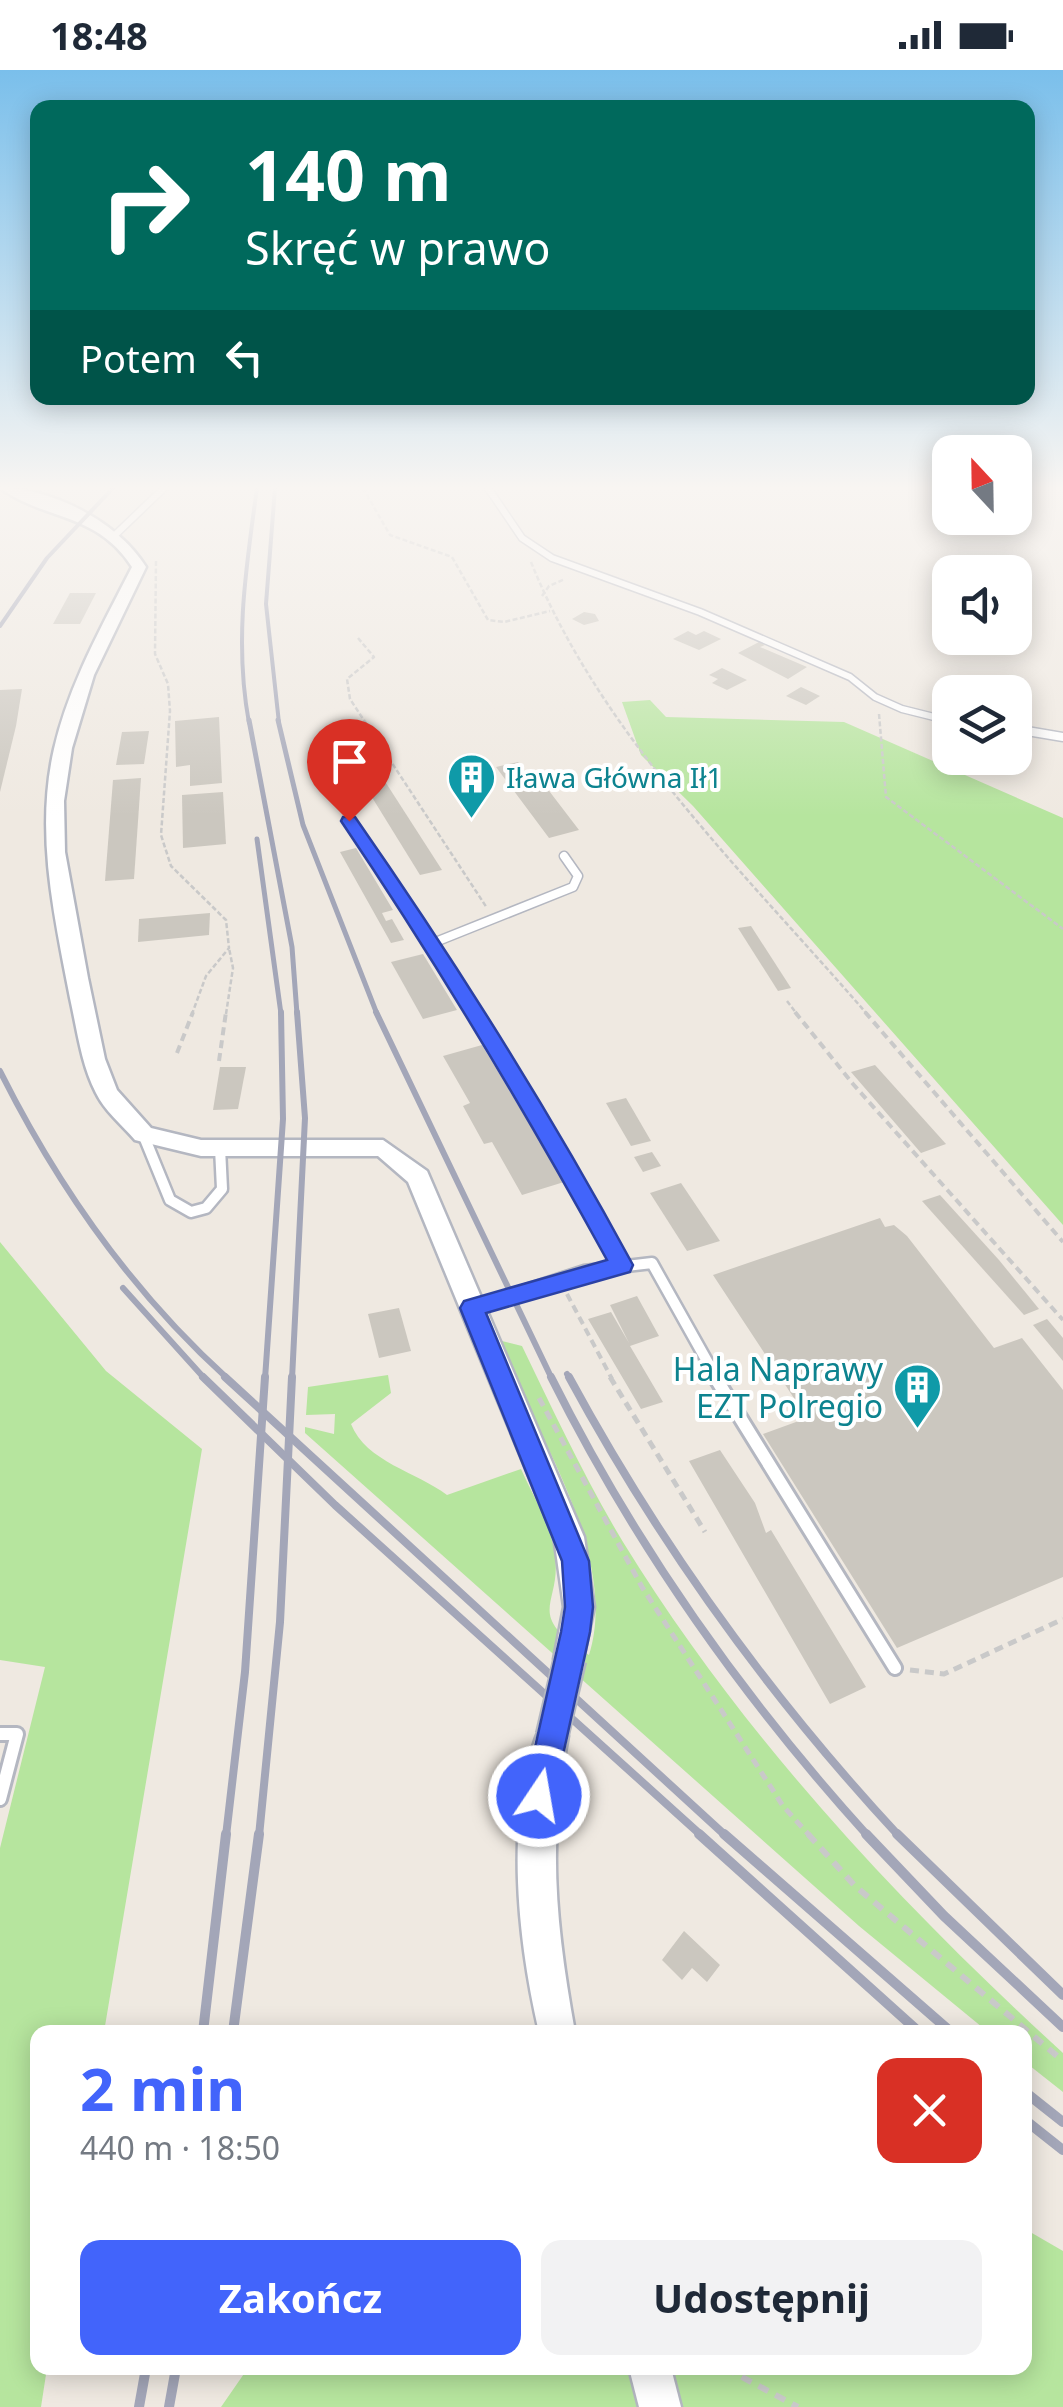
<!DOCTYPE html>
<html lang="pl">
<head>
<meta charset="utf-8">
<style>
	body { margin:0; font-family:"Noto Sans",sans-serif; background:#f2f2f3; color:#1f2937; height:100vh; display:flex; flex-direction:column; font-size:38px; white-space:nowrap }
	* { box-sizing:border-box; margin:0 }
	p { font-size:32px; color:#747a83 }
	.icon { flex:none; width:55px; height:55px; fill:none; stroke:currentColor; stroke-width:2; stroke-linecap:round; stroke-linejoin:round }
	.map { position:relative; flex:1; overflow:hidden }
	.drawer { position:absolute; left:30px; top:1955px; width:1002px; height:350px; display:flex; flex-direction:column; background:#fff; border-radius:20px; box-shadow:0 5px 25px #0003 }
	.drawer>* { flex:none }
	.guide { position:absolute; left:30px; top:30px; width:1005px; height:305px; border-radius:20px; box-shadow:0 5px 25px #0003; background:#00695c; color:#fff; overflow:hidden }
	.needle { width:65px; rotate:338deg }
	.controls { position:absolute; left:932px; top:365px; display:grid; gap:20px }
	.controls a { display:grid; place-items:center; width:100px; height:100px; border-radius:20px; background:#fff; box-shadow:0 5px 25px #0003; font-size:50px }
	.pin { position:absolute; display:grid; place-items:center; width:85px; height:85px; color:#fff; margin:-102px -42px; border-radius:50% 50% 50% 0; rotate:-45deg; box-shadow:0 0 10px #0007 }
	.pin .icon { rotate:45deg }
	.me { position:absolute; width:110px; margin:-55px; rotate:12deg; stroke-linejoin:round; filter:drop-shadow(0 0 8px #0008) }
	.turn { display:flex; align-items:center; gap:35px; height:210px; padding:0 50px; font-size:45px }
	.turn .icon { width:130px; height:130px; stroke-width:2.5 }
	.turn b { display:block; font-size:70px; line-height:85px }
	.then { display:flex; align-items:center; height:95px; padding:0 50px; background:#0003; gap:20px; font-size:38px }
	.round { display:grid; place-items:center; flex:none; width:105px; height:105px; border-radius:20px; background:#f2f2f3 }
	.overview { display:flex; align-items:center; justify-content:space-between; height:170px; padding:0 50px }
	h1 { font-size:60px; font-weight:700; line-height:75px; color:#4264fb }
	.button { display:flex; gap:20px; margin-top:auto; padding:20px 50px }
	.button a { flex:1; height:115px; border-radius:20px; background:#4264fb; color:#fff; font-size:40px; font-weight:700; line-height:115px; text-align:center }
	.button a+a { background:#f2f2f3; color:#1f2937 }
	.status { display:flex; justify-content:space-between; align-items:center; height:70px; padding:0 50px; background:#fff; direction:ltr }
	.status svg { height:28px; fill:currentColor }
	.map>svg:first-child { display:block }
	.green { fill:#b6e59e }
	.building { fill:#cbc7bf }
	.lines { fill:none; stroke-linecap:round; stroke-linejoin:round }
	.service-far3-casing { stroke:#b4b7c1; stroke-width:9 }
	.service-far2-casing { stroke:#b4b7c1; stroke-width:11 }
	.service-far1-casing { stroke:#b4b7c1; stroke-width:15 }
	.service-casing { stroke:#b4b7c1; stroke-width:18 }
	.tertiary-casing { stroke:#b4b7c1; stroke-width:5 }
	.path-far3 { stroke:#c9c9c9; stroke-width:2.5; stroke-dasharray:5 2.5; stroke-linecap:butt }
	.path-far2 { stroke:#c9c9c9; stroke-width:4; stroke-dasharray:8 5; stroke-linecap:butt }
	.path-far1 { stroke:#c9c9c9; stroke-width:5; stroke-dasharray:9 6; stroke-linecap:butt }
	.path { stroke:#c9c9c9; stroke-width:6; stroke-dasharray:11 8; stroke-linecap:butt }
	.service-far3 { stroke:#fff; stroke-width:6 }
	.service-far2 { stroke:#fff; stroke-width:8 }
	.service-far1 { stroke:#fff; stroke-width:10 }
	.service { stroke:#fff; stroke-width:12 }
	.tertiary { fill:#fff; fill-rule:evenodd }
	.rail-far4 { stroke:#a3a6b8; stroke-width:4 }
	.rail-far3 { stroke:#a3a6b8; stroke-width:5 }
	.rail-far2 { stroke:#a3a6b8; stroke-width:6 }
	.rail-far1 { stroke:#a3a6b8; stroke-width:8 }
	.rail { stroke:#a3a6b8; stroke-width:10 }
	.tertiary-bridge-casing { stroke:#b4b7c1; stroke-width:35; stroke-linecap:butt }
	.tertiary-bridge { stroke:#fff; stroke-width:30 }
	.route { fill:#4264fb; stroke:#2b41a3; stroke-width:2.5 }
	.labels { text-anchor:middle; stroke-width:8; stroke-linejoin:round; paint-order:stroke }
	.far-culture-label { font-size:28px; fill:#0d838f; stroke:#fff; text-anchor:start }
	.culture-label { font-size:32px; fill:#0d838f; stroke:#fff; text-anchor:end }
</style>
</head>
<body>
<div class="status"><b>18:48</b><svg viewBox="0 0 49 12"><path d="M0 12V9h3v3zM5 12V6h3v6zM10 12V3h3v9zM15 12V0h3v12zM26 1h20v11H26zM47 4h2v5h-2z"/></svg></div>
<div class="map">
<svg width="1063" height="2337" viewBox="0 0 1063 2337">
	<rect width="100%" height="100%" fill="#efe9e1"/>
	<!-- green -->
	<g class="green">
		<polygon points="650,630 666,647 844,652 1063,748 1063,1155 693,736 641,685 622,632"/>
		<polygon points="0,1172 106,1301 202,1379 104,1962 38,1962 38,2298 47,2298 41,2337 0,2337 0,1778 45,1597 0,1590"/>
		<path d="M494,1269L522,1276C554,1342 585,1409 623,1472C741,1664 897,1831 1063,1983V2022L1025,1992V1962H988L859,1856L305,1363V1357L334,1364L335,1344L306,1345L308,1317L388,1305L391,1323L351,1354C366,1392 417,1402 447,1425L521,1399C532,1424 549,1451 554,1479C565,1535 520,1541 589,1585C620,1487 534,1356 494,1269Z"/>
		<polygon points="1025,2159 1063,2181 1063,2337 221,2337 248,2298 1025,2298"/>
	</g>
	<!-- building -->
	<g class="building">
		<polygon points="70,523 96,523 80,554 53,554"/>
		<polygon points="584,542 595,544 599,551 584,555 572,549"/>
		<polygon points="688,561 696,565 704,561 721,569 699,580 673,569"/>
		<polygon points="759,572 765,575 760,577 807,597 788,609 738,583"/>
		<polygon points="722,598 747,610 727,620 712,613 718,609 709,605"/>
		<polygon points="801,617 820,626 806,635 786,626"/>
		<polygon points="22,619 16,656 0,722 0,620"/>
		<polygon points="219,647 222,713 190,716 190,695 176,697 175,651"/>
		<polygon points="149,661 144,694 116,695 122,662"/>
		<polygon points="518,692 532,710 540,709 579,760 549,768 496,697"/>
		<polygon points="377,699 442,800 420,805 357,703"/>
		<polygon points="141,708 134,809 105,811 113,710"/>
		<polygon points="223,722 226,774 183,778 182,725"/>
		<polygon points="356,778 393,840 382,843 386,851 392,849 404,870 391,873 340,782"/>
		<polygon points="210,843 209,865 138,872 139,849"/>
		<polygon points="751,856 791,918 778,921 738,858"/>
		<polygon points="423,884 457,940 423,949 391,892"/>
		<polygon points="482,975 564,1112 522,1125 492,1072 484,1074 463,1036 470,1033 443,986"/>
		<polygon points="875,995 946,1074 921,1083 851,1002"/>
		<polygon points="220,997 246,997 238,1039 213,1040"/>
		<polygon points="626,1028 651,1071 631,1076 606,1033"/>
		<polygon points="652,1082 661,1096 643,1102 634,1087"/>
		<polygon points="681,1113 720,1171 687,1181 650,1123"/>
		<polygon points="940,1125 999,1190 1039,1239 1024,1245 922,1131"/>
		<polygon points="880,1148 885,1157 894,1155 907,1166 994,1278 1022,1268 1063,1320 1063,1507 897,1578 763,1364 807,1348 713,1205"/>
		<polygon points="637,1226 659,1266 630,1276 663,1332 641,1339 588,1249 611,1242 629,1273 610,1235"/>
		<polygon points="399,1238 411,1281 379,1288 368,1244"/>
		<polygon points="1047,1249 1063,1268 1063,1291 1033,1255"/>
		<polygon points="720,1380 755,1433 766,1463 771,1460 866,1617 830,1634 689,1391"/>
		<polygon points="684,1861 720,1895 707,1912 692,1898 682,1910 662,1890"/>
	</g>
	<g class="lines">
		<defs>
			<g id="service-far3">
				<polyline points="488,418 522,468 552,488 700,542 850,607 875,627 902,639 950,651"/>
				<polyline points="114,466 164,418"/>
			</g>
			<g id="service-far2">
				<polyline points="946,650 950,651"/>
				<polyline points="1015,659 1063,667"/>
				<polyline points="349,751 477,944"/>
				<polyline points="433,873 573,817 578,806 564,786"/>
			</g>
			<g id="service-far1">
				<polyline points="475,942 622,1195"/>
				<polyline points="143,1064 170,1130 191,1142 206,1138 222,1119 220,1078"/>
				<polyline points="472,1238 584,1201 652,1193 717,1309"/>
			</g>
			<g id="service">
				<polyline points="715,1307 895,1598"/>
				<polyline points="0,1664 17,1664 0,1729"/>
			</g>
			<g id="tertiary">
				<path d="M0,418C53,418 118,452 146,497L94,605L72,678L64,731L65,782L88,908L105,989L117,1020L151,1058L201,1070H383L427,1101L584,1467L594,1537L581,1599L570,1604L559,1599L554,1589L564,1537L554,1467L408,1112L378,1086H201L143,1072L135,1070C122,1055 104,1040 96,1023C81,994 77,959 70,928C54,846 35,762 54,679C69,614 102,556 132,497C97,442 43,450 0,418Z"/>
				<path d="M552,1650L563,1655L568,1666C547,1772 556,1857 575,1962H539C518,1872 503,1743 541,1655Z"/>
				<polygon points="629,2298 671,2298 681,2337 639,2337"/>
			</g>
		</defs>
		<!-- service-far3 casing -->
		<use href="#service-far3" class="service-far3-casing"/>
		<!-- service-far2 casing -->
		<use href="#service-far2" class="service-far2-casing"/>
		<!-- service-far1 casing -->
		<use href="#service-far1" class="service-far1-casing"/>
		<!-- service casing -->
		<use href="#service" class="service-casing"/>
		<!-- tertiary casing -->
		<use href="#tertiary" class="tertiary-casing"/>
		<!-- path-far3 -->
		<g class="path-far3">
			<polyline points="363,418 390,465 452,487 488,550 504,552 550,541"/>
			<polyline points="156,491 155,584 168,614 170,641 161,765 171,796 226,850 229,878 206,906 192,944"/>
			<path d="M531,492C601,666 746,804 867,944"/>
			<polyline points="542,526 549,516 565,509"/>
			<polyline points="358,568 374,587 347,609 350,629 487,838"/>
			<polyline points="879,644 886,727 1063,859"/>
			<polyline points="787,931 797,944"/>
			<polyline points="226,944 233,898 229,878"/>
		</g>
		<!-- path-far2 -->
		<g class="path-far2">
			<polyline points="795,942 853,1014 1063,1250"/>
			<polyline points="865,942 1063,1172"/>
			<polyline points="177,983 193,942"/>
			<polyline points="219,991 226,942"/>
			<polyline points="567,1224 612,1309"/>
		</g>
		<!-- path-far1 -->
		<g class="path-far1">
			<polyline points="610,1307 705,1462"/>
			<polyline points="539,1328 642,1517 783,1736 810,1766"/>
			<polyline points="910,1600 944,1604 1063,1549"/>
		</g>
		<!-- path -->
		<g class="path">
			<polyline points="808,1764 855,1816 1063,1991"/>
			<polyline points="725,2298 798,2337"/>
		</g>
		<!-- service-far3 -->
		<use href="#service-far3" class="service-far3"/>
		<!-- service-far2 -->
		<use href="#service-far2" class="service-far2"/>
		<!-- service-far1 -->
		<use href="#service-far1" class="service-far1"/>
		<!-- service -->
		<use href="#service" class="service"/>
		<!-- tertiary -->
		<use href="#tertiary" class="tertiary"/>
		<!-- rail-far4 -->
		<g class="rail-far4">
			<polyline points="275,418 266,534 279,653"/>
			<polyline points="0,556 47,488 113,418"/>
			<path d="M249,653C234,572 246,498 257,418"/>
		</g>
		<!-- rail-far3 -->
		<g class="rail-far3">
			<polyline points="249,650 292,877 297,944"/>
			<polyline points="278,650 303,755 377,944"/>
			<polyline points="257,769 281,944"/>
		</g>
		<!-- rail-far2 -->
		<g class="rail-far2">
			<polyline points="376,942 552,1309"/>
			<path d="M0,1001C57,1115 133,1223 228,1309"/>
			<polyline points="123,1218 205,1309"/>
			<polyline points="567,1304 570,1309"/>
			<polyline points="265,1309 283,1049 281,942"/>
			<polyline points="292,1309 305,1048 297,942"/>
		</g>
		<!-- rail-far1 -->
		<g class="rail-far1">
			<polyline points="203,1307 335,1435 702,1766"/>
			<polyline points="225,1307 726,1766"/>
			<path d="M551,1307C635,1475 742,1627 868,1766"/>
			<path d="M569,1307C660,1475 769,1626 899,1766"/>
			<polyline points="226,1766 245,1602 265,1307"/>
			<polyline points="259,1766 280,1552 292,1307"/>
		</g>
		<!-- rail -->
		<g class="rail">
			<polyline points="699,1764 919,1962"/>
			<polyline points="724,1764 951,1962"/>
			<polyline points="866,1764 944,1846 1063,1957"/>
			<polyline points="897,1764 1063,1925"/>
			<polyline points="203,1962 226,1764"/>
			<polyline points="233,1962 259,1764"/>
			<polyline points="1025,2022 1063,2052"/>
			<polyline points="1025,2050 1063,2080"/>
			<polyline points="139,2337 146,2298"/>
			<polyline points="169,2337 176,2298"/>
		</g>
		<defs>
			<polyline id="tertiary-bridge" points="552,1666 570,1589"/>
		</defs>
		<!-- tertiary-bridge casing -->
		<use href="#tertiary-bridge" class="tertiary-bridge-casing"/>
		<!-- tertiary-bridge -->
		<use href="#tertiary-bridge" class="tertiary-bridge"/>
	</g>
	<!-- sky -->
	<linearGradient id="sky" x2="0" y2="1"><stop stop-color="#7abfeb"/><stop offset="0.56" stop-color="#f8f5f2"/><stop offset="1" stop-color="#f8f5f2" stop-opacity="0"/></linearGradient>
	<rect width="1063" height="746" fill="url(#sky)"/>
	<!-- route -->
	<path class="route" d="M343,747H355C456,892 549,1040 633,1195L630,1202L486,1243L589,1491L593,1537L590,1562L554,1726L550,1736L539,1741L528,1736L524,1726L561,1562L565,1537L562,1491L460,1238L464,1231L607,1190C524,1039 437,893 341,751Z"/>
	<!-- icons -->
	<defs>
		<symbol id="building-pin" viewBox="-11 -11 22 30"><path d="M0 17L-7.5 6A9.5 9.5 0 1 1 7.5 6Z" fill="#0f9aa8" stroke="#fff"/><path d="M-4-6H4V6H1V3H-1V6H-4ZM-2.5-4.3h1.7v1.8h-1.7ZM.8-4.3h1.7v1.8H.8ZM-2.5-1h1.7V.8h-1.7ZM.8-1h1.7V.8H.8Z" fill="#fff"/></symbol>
	</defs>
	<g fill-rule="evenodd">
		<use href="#building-pin" x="444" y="680" width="55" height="75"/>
		<use href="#building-pin" x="890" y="1290" width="55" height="75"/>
	</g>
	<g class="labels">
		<!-- far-culture labels -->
		<g class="far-culture-label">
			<text x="506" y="718">Iława Główna Ił1</text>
		</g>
		<!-- culture labels -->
		<g class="culture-label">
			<text x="883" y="1311">Hala Naprawy<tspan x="883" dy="37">EZT Polregio</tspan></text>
		</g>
	</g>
</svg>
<div class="controls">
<a><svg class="needle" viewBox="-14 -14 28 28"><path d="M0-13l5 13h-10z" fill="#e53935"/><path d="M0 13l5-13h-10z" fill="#747a83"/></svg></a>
<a><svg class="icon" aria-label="sound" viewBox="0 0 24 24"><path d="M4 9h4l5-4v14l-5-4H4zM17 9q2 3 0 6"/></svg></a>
<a><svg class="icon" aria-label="layers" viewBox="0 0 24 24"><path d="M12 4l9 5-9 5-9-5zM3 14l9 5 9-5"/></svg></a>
</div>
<div class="pin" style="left:349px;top:751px;background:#d93025"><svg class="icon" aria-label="arrive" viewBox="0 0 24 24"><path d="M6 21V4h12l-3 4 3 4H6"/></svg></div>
<svg class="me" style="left:539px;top:1726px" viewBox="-20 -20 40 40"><circle r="17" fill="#4264fb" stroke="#fff" stroke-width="3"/><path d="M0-11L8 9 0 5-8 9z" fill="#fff"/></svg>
<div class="guide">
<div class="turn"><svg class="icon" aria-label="right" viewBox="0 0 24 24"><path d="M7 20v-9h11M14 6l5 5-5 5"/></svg><div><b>140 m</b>Skręć w prawo</div></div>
<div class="then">Potem<svg class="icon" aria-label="left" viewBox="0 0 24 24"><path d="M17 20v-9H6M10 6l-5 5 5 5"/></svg></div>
</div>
<section class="drawer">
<div class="overview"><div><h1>2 min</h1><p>440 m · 18:50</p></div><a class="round" style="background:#d93025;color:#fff"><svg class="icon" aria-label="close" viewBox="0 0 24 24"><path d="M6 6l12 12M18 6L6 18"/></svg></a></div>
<div class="button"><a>Zakończ</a><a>Udostępnij</a></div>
</section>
</div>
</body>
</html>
